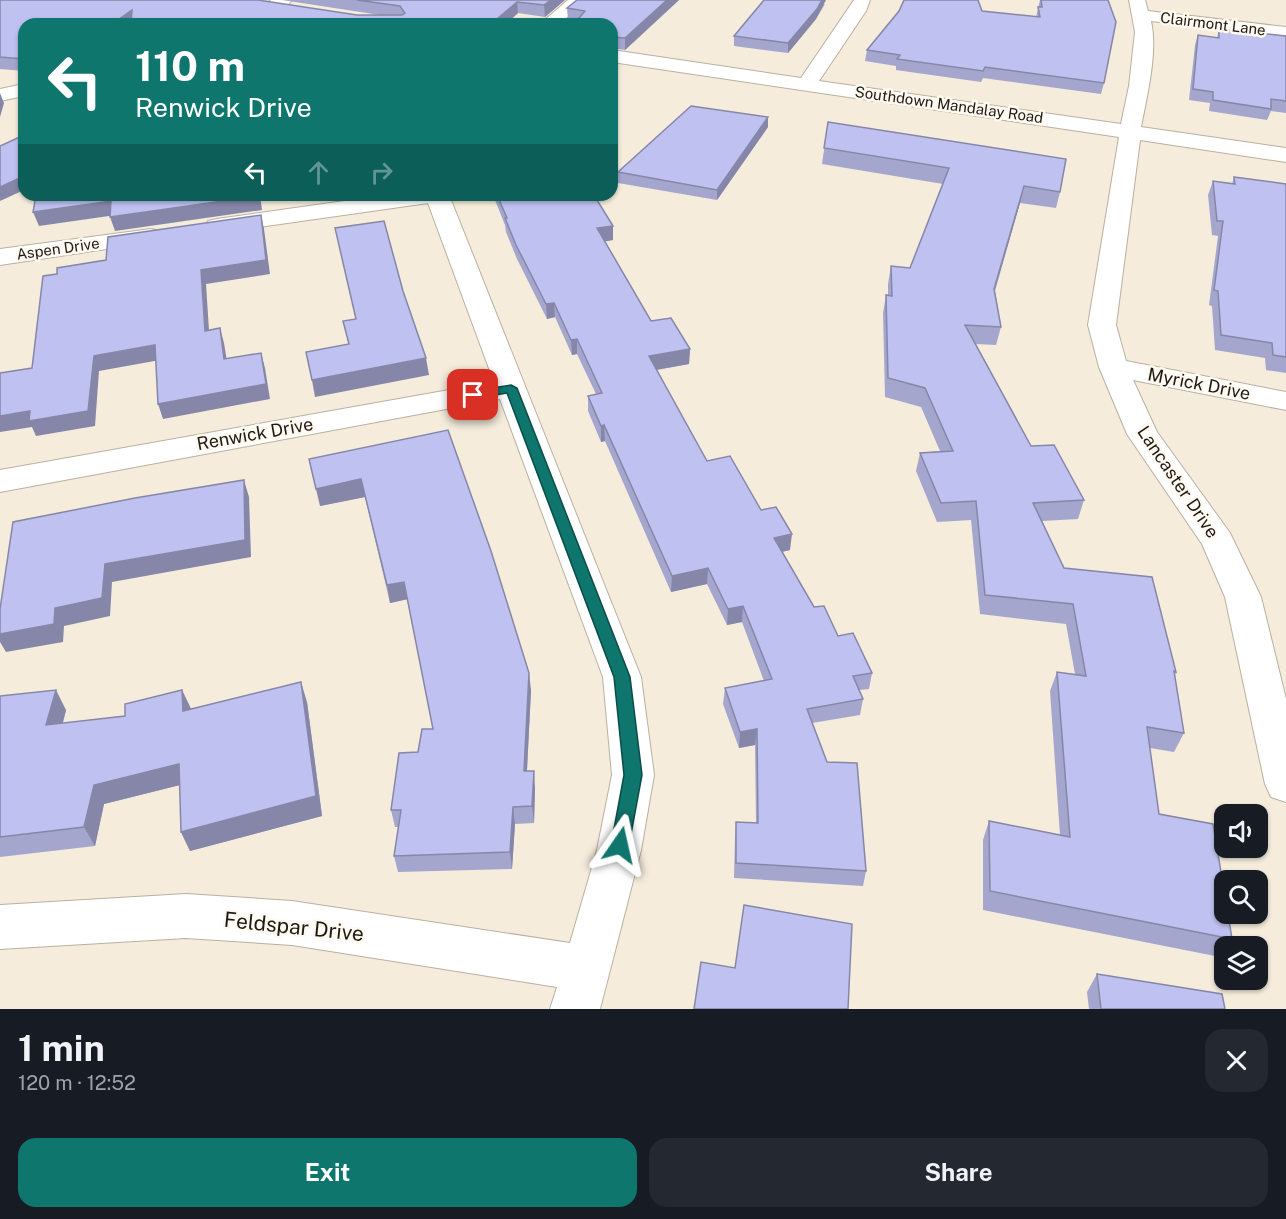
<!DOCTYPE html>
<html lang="en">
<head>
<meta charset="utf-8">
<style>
	body { margin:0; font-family:"Public Sans",sans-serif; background:#242831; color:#f1f3f6; height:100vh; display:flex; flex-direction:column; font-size:22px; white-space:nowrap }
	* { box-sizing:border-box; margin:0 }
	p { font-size:20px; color:#9ea1a6 }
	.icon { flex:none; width:33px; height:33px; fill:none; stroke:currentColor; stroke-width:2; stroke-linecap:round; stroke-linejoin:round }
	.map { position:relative; height:1009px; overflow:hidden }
	.details { display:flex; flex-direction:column; background:#171b24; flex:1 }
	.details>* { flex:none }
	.guide { position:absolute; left:18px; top:18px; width:600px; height:183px; border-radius:18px; box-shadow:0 2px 4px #0004; background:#0f766e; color:#fff; overflow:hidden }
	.buttons { position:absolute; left:1214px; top:804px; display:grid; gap:12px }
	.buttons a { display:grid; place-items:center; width:54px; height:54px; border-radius:12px; background:#171b24; box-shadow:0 2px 4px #0004; font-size:30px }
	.pin { position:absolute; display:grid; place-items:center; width:51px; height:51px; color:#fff; margin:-26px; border-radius:12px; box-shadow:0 3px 9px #0006 }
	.me { position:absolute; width:66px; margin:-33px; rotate:11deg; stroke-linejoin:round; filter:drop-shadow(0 0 4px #0008) }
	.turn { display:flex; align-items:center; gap:21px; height:126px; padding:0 18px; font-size:27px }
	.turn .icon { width:78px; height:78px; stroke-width:2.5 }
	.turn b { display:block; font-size:42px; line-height:51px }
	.lanes { display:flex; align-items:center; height:57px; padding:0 18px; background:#0003; justify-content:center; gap:30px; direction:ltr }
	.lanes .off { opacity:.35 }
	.round { display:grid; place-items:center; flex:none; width:63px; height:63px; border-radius:18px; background:#242831 }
	.overview { display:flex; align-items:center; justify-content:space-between; height:102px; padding:0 18px }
	h1 { font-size:36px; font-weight:700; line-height:45px }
	.action { display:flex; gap:12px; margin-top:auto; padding:12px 18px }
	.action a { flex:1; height:69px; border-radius:18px; background:#0f766e; color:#fff; font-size:24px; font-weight:700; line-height:69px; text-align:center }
	.action a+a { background:#242831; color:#f1f3f6 }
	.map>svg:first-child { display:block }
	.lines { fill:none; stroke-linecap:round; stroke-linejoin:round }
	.minor-casing { stroke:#b9b0a1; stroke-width:2 }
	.minor { fill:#fff; fill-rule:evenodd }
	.wall { fill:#a4a6ce }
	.shaded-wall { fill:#8687a8 }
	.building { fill:#bfc1f0; stroke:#8687a8; stroke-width:1.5 }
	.route { fill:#0f766e; stroke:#0a4d48; stroke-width:1.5 }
	.labels { text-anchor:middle; stroke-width:5; stroke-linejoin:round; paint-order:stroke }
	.far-street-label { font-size:15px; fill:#1d1a15; stroke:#fff9f0 }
	.street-label { font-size:18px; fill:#1d1a15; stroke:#fff9f0 }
	.near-street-label { font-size:21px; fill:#1d1a15; stroke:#fff9f0 }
</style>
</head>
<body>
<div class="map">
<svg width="1286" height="1009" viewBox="0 0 1286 1009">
	<rect width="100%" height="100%" fill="#f5ecdc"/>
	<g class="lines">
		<defs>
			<g id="minor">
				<path d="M271,0H292C287,8 276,12 267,10L264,6Z"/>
				<polygon points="568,0 586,0 560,24 540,24"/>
				<path d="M854,0H870L866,11L819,81L1121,124L1129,86L1135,32L1129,0H1145L1148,11L1286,27V37L1151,21C1158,52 1147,96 1141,127L1286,148V162L1140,140L1116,325L1126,361L1286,392V410L1133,380L1157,432L1230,533L1261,597L1286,699V802L1271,797L1265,784L1225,597L1202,544L1127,434L1099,367L1088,325L1119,137L612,62V50L801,78Z"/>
				<polygon points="24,84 24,96 0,101 0,89"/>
				<polygon points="387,195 449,195 641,677 654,775 641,850 600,1009 550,1009 557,987 292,945 186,938 0,949 0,905 186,894 292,901 570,943 597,850 612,775 603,677 500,399 0,492 0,470 494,382 428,203 217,233 208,231 205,226 208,221 217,219"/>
				<polygon points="151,229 160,231 163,236 160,241 0,265 0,249"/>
			</g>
		</defs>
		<!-- minor casing -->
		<use href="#minor" class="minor-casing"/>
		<!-- minor -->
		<use href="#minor" class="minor"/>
	</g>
	<!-- wall -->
	<g class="wall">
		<polygon points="0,0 357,15 380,15 282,0 565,0 545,17 518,13 506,24 24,24 24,71 0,69"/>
		<polygon points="577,0 679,0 625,50 612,48 612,24 568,20 567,8"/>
		<polygon points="1040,0 1108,0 1104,83 1101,94 983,78 981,82 896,70 896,66 865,61 867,50 982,11 1036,17"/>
		<polygon points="825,4 816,19 788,53 734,46 734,36"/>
		<polygon points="1219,29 1286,36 1286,113 1271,111 1267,120 1209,111 1210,103 1189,100 1195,45 1198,35 1217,38"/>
		<polygon points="828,122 1060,192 1056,208 1020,203 995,291 1001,327 996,345 976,344 1031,446 1084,500 1078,519 1042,521 1064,568 1176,672 1175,675 1184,733 1174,752 1150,748 1159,814 1232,939 1227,946 1224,946 1224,951 1220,957 983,910 983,840 989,821 1060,835 1050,691 1057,672 1075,674 1066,624 980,614 971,520 937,522 916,471 920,453 940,451 921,407 885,397 883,313 886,295 888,295 888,284 891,266 910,268 943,184 822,164"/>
		<polygon points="768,127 717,200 618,183 618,172"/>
		<polygon points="1234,177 1286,184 1286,373 1266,370 1265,358 1215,350 1212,306 1209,305 1218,236 1212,235 1208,195 1213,181 1232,184"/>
		<polygon points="493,195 594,195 613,226 613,240 604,241 651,321 690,349 689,364 657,370 707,461 761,510 790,550 782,552 814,607 838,636 872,673 869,689 859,690 863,699 860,715 812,723 866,871 863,886 734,878 735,837 736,822 756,823 755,745 739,748 723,704 725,688 764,681 742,622 727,625 707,584 671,592 605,441 601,442 588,411 588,396 596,394 577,354 572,355 555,317 547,319 517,259 506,232 505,225"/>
		<polygon points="448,430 531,690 527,771 535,788 534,823 515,824 512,869 398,872 394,856 398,827 395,827 391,810 418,752 433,729 408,599 390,603 365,497 320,506"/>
		<polygon points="182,690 191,709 307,702 322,816 190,851 181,832 180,785 104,804 95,846 0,857 0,696 66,710 63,723 125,716"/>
		<polygon points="1097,974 1225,1009 1089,1009 1087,992"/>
	</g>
	<!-- shaded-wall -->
	<g class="shaded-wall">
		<polygon points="551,0 565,0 545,17 544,5"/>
		<polygon points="667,0 679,0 625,50 625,38"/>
		<polygon points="822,0 826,0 816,19 788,53 788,43"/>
		<polygon points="517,2 518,13 506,24 491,24"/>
		<polygon points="132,10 131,24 112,24"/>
		<polygon points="616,67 616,80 612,85 612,73"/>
		<polygon points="0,93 4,103 0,117"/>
		<polygon points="768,117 768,127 717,200 717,190"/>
		<polygon points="24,176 24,190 0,201 0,187"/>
		<polygon points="1024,186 1020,203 990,306 994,289"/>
		<polygon points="258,195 260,195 262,210 115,231 110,217"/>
		<polygon points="111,201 116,215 39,226 33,212"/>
		<polygon points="261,215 264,229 270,274 206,284 210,346 205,331 201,270"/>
		<polygon points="613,226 613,240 597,243 597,228"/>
		<polygon points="554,303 555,317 547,319 546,304"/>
		<polygon points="220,328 224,343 229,374 224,359"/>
		<polygon points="577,339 577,354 572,355 571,340"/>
		<polygon points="155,345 160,360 99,371 95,426 36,436 32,427 0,432 0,416 30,411 94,356"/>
		<polygon points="690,349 689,364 649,371 649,356"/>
		<polygon points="261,353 265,368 270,399 163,419 158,404"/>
		<polygon points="426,358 429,375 315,397 312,380"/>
		<polygon points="604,425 605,441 601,442 601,426"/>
		<polygon points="361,479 365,497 320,506 316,489"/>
		<polygon points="244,480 249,497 251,557 112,582 110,616 64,626 63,642 6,652 0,642 0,634 55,608 105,564"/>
		<polygon points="792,534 790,550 772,554 774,538"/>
		<polygon points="708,568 707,584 671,592 672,576"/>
		<polygon points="404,582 408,599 390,603 387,585"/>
		<polygon points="743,606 742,622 727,625 728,609"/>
		<polygon points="529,673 531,690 526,789 524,771"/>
		<polygon points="301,682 307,702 322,816 190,851 181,832"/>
		<polygon points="56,690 66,710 57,744 46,725"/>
		<polygon points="182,690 191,709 183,711"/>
		<polygon points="757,729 755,745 739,748 740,732"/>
		<polygon points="179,764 188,783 104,804 95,846 84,827 94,785"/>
		<polygon points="534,771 535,788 534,823 532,806"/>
		<polygon points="513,807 515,824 512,869 510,852"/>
	</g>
	<!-- building -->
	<g class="building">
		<polygon points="0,0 258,0 357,15 402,15 405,13 400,6 357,0 551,0 544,5 517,2 491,24 131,24 132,10 112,24 24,24 24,59 0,57"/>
		<polygon points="577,0 667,0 625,38 612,37 612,24 574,24 585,11 567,8"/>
		<polygon points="764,0 822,0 817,9 788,43 734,36"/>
		<polygon points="904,0 978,0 982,11 1040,17 1038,7 1042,7 1041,0 1108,0 1116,22 1104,83 985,67 983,71 897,59 900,55 867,50 899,11"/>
		<polygon points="1219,29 1286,36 1286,101 1271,99 1271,109 1213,100 1213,92 1193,89 1198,35 1219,38"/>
		<polygon points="612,67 616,67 612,73"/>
		<polygon points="691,106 768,117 717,190 618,172"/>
		<polygon points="828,122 1066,159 1060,192 1024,186 994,289 1001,327 965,325 1031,446 1054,445 1084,500 1033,503 1064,568 1152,577 1176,672 1174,671 1184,733 1147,727 1159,814 1213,824 1224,890 1224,914 1228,914 1232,939 990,891 989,821 1070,837 1057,672 1086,676 1073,604 985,595 976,501 941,503 920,453 953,451 925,388 888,378 886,295 892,296 891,266 910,268 949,168 824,148"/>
		<polygon points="24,135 24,176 0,187 0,146"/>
		<polygon points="1234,177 1286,184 1286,357 1273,355 1272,343 1221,335 1218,291 1214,290 1223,221 1217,221 1213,181 1235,184"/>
		<polygon points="36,195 258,195 258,196 110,217 111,201 33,212"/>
		<polygon points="497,195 594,195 613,226 597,228 651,321 671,318 690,349 649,356 707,461 730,456 761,510 776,507 792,534 774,538 814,607 824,606 838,636 853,633 872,673 853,676 863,699 807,709 827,762 857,763 866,871 736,863 736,822 758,823 757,729 740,732 725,688 772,679 743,606 728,609 708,568 672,576 604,425 601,426 588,396 602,393 577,339 571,340 554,303 546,304 516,245 505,218 507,218"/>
		<polygon points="261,215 266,260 201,270 205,331 220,328 224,359 261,353 266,384 158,404 155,345 94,356 88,411 29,421 30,411 0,416 0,373 32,368 43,276 57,274 57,268 106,260 108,237"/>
		<polygon points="384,221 403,291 426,358 312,380 306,352 349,344 343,321 356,319 335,228"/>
		<polygon points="448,430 491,551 529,673 524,771 534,771 532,806 513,807 510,852 394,856 401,810 391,810 399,753 418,752 422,729 433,729 404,582 387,585 361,479 316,489 309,459"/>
		<polygon points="244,480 245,540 105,564 102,598 55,608 54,624 0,634 0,609 13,522 135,498"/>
		<polygon points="301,682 316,796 181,832 179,764 94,785 84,827 0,837 0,696 56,690 46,725 125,716 125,704 182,690 183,711"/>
		<polygon points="744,905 852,924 848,1009 694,1009 701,962 735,968"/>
		<polygon points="1097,974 1222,994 1225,1009 1101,1009"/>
	</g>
	<!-- route -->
	<polygon class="route" points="511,385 517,388 630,677 642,775 629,845 626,851 620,853 613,851 611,845 624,775 614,677 507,393 473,399 467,395 473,391"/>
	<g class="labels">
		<!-- far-street labels -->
		<g class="far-street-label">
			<text transform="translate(1213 24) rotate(7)" y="5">Clairmont Lane</text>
			<text transform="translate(949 105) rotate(8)" y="5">Southdown Mandalay Road</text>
			<text transform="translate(58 249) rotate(-8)" y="5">Aspen Drive</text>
		</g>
		<!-- street labels -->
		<g class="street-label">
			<text transform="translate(1199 384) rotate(11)" y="6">Myrick Drive</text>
			<text transform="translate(255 434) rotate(-10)" y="6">Renwick Drive</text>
			<text transform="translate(1178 482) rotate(56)" y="6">Lancaster Drive</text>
		</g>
		<!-- near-street labels -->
		<g class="near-street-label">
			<text transform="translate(294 927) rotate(6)" y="7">Feldspar Drive</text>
		</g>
	</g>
</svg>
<div class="buttons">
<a><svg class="icon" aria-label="sound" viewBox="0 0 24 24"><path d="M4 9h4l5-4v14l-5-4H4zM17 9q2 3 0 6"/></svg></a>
<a><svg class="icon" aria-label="search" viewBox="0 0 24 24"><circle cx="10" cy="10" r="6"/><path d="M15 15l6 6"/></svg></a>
<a><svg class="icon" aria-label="layers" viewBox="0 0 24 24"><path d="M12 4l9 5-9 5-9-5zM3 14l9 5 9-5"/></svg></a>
</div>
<div class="pin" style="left:473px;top:395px;background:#d93025"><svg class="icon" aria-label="arrive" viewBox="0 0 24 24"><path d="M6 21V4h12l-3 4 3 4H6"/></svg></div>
<svg class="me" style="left:620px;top:845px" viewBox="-20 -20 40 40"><path d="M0-17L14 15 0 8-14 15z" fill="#0f766e" stroke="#fff" stroke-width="4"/></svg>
<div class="guide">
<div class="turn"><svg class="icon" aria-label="left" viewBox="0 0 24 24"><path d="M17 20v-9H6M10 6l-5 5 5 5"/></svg><div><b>110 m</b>Renwick Drive</div></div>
<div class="lanes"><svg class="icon" aria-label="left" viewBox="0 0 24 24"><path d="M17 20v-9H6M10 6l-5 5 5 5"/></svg><svg class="icon off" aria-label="ahead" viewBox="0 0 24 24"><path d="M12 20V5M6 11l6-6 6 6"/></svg><svg class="icon off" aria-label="right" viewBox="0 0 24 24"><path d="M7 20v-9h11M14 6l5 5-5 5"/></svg></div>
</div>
</div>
<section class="details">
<div class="overview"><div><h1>1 min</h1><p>120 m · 12:52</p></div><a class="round"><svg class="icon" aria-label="close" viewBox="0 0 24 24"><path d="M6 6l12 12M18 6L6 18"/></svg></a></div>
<div class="action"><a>Exit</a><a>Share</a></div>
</section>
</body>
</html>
